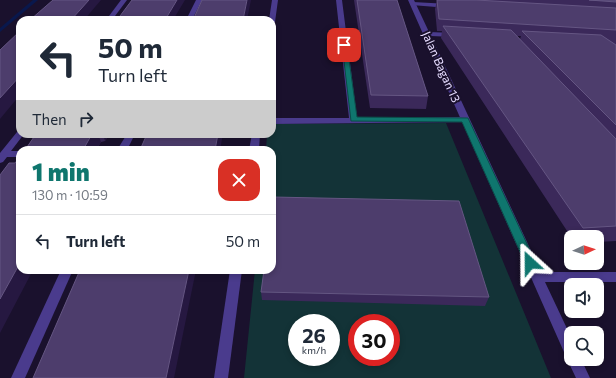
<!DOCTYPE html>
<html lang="en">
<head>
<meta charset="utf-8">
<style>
	body { margin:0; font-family:Commissioner,sans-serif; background:#f6f6f7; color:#1f2937; height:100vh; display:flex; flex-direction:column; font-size:15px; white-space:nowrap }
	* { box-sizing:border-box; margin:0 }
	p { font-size:13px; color:#747a83 }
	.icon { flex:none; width:22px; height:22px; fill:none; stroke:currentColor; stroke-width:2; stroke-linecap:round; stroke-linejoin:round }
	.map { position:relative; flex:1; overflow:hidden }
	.sheet { position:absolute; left:16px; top:146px; width:260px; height:128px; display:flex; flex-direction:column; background:#fff; border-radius:12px; box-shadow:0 2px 6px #0003 }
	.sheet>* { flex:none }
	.banner { position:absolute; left:16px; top:16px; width:260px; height:122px; border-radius:12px; box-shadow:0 2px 6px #0003; background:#fff; color:#1f2937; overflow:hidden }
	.needle { width:26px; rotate:86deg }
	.tools { position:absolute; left:564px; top:230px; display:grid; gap:8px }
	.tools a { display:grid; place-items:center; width:40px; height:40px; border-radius:8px; background:#fff; box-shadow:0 2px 6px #0003; font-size:20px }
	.speed { position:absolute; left:288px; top:314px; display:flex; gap:8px; font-size:20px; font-weight:700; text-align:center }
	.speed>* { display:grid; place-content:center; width:52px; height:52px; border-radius:50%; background:#fff; box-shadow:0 2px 6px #0003; line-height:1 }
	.speed small { font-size:10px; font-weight:400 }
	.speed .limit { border:6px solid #d22; background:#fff; color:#111 }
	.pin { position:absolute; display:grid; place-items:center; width:34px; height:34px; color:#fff; margin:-17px; border-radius:8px; box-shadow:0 2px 6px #0006 }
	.me { position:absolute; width:44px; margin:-22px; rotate:336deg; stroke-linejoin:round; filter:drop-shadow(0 0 3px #0008) }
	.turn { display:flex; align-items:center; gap:14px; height:84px; padding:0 16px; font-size:18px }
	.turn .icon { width:52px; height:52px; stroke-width:2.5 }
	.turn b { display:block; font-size:28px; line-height:34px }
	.then { display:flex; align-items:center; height:38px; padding:0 16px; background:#0003; gap:8px; font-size:15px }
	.round { display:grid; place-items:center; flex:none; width:42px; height:42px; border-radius:12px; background:#f6f6f7 }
	.summary { display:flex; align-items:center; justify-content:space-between; height:68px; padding:0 16px }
	h1 { font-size:24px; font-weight:800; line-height:30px; color:#0f766e }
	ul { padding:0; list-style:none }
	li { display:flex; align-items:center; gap:12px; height:52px; padding:0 16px; border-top:1px solid #e0e1e3 }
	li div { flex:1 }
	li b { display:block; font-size:15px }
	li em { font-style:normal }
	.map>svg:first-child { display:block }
	.green { fill:#133337; fill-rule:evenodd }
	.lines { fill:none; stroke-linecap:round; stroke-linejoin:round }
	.stream { fill:#09184d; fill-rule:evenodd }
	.lane { fill:#4a3b8d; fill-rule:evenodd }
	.street { fill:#4a3b8d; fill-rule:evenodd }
	.wall { fill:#3b295a; fill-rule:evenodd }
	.shaded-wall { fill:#261841 }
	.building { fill:#4d3d6c; stroke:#655683 }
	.route { fill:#0f766e; stroke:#0a4d48 }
	.labels { text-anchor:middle; stroke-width:4; stroke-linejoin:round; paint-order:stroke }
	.street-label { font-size:12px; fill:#e6dcff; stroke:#1a112d }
</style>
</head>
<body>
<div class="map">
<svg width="616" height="378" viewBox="0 0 616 378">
	<rect width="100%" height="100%" fill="#1a112d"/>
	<!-- green -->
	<path class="green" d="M446,123L551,378H244L255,270H272V150H266L267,134H272V124ZM297,323H331V357H297ZM357,323H391V357H357Z"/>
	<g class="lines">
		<!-- stream -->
		<polygon class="stream" points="33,0 38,0 0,32 0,28"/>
		<!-- lane -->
		<g class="lane">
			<polygon points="196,0 202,0 192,20 186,20"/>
			<polygon points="336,0 342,0 357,118 465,117 469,120 468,122 272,124 272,118 349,118"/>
			<polygon points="413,2 449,4 452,6 449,8 411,5 411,3"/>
			<polygon points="127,134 135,134 127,150 117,150"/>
			<polygon points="61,270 73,270 25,378 11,378"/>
		</g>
		<!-- street -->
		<g class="street">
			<polygon points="121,0 127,0 112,20 106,20"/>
			<polygon points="272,0 278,0 275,22 272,24 272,20 269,20"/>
			<polygon points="408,0 414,0 429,32 454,33 457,35 454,37 431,36 541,272 616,272 616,282 545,282 571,337 571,359 581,359 590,378 576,378 567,359 568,357 564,352"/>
			<polygon points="20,131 20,134 24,134 11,151 20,151 20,157 7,157 3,162 0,163 0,153 17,132"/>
			<polygon points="252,134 260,134 259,150 249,150"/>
			<polygon points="230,270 242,270 228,378 214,378"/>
		</g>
	</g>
	<!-- wall -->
	<g class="wall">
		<polygon points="354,0 397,0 428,96 426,109 370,108"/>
		<path d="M437,0H616V241L597,242V237H571L441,38L442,31H437L435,9ZM517,36H521L520,39Z"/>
		<polygon points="36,134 110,134 105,141 101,142 96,150 25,150"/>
		<polygon points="261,292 489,297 485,306 262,300"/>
	</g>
	<!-- shaded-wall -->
	<g class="shaded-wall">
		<polygon points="89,0 101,0 84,20 71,20"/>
		<polygon points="177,0 185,0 173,20 165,20"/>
		<polygon points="247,0 251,0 247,20 243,20"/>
		<polygon points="20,76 20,95 0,119 0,98"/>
		<polygon points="92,134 98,134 101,142 96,150 83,150"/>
		<polygon points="103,134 110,134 105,141"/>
		<polygon points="218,134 223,134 220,150 215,150"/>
		<polygon points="20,263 20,270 33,270 0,333 0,299"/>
		<polygon points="189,270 196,270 174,378 166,378"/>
	</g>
	<!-- building -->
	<g class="building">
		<polygon points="53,0 89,0 71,20 30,20"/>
		<polygon points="132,0 177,0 165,20 117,20"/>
		<polygon points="202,0 247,0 243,20 193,20"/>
		<polygon points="357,0 397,0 428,96 371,95"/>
		<polygon points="437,0 476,0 616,8 616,30 439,19"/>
		<polygon points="589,0 616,0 616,2"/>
		<polygon points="443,26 511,30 616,139 616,226 583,228"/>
		<polygon points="20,31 20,76 0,98 0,50"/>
		<polygon points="522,31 601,35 616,45 616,125"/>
		<polygon points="36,134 92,134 83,150 25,150"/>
		<polygon points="147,134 218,134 215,150 140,150"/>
		<polygon points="20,157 20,263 0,299 0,175 9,163 15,163"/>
		<polygon points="273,197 459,201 489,297 261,292 264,270 272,270 272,203"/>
		<polygon points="80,270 189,270 166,378 33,378"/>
	</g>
	<!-- route -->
	<polygon class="route" points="342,44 347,45 357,117 468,118 536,263 534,266 530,267 526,266 525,263 462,122 351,121"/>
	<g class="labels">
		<!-- street labels -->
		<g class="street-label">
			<text transform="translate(441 67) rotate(66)" y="4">Jalan Bagan 13</text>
		</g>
	</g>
</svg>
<div class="tools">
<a><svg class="needle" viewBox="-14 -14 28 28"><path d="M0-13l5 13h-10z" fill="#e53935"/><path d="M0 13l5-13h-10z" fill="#747a83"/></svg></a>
<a><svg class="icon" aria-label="sound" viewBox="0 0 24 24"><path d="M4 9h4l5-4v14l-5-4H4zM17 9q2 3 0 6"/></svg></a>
<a><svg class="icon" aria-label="search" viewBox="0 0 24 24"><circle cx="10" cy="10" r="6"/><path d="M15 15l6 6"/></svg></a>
</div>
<div class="speed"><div>26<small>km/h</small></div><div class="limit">30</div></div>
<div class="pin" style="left:344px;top:45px;background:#d93025"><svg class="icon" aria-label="arrive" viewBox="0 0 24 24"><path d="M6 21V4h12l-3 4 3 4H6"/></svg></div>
<svg class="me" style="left:530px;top:263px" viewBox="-20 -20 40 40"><path d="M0-17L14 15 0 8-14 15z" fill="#0f766e" stroke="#fff" stroke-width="4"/></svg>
<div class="banner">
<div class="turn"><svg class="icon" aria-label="left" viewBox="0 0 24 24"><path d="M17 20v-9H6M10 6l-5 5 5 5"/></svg><div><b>50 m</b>Turn left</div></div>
<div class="then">Then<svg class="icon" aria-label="right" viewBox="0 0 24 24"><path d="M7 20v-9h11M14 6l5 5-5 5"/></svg></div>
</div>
<section class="sheet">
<div class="summary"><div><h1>1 min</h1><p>130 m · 10:59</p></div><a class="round" style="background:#d93025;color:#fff"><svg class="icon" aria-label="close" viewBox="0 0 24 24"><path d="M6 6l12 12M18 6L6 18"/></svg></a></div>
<ul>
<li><svg class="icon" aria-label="left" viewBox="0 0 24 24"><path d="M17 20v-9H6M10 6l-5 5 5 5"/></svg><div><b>Turn left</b></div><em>50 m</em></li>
</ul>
</section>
</div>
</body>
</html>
